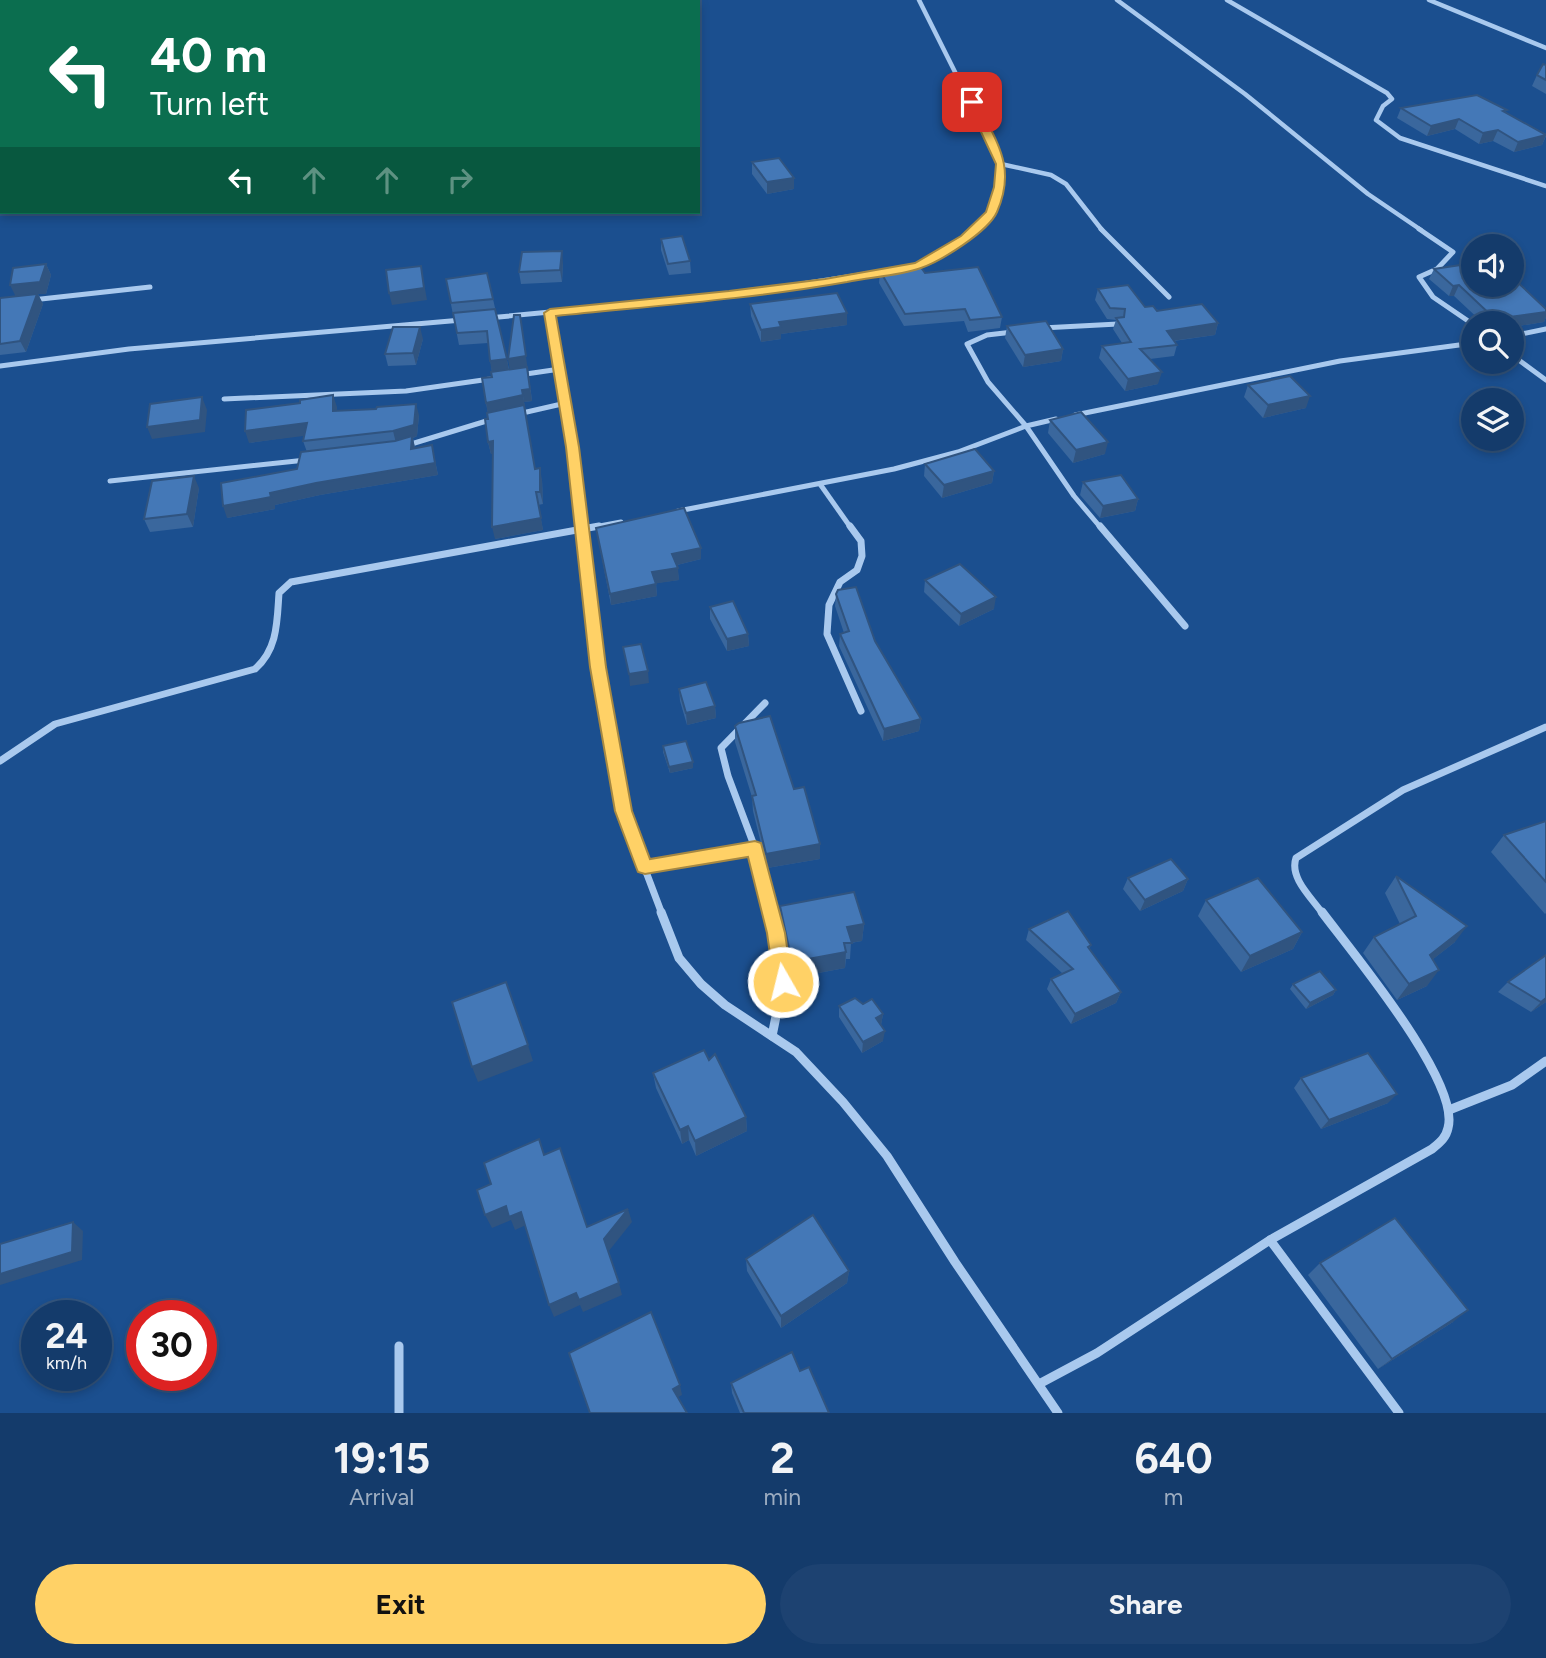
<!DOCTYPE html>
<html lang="en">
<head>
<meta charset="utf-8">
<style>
	body { margin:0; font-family:Figtree,sans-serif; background:#1d4271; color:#f1f3f6; height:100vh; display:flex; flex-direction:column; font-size:26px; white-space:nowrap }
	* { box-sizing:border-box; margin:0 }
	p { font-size:23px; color:#9dadc1 }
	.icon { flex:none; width:38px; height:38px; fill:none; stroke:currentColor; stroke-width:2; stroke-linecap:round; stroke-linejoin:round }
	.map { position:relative; height:1413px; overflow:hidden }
	.drawer { display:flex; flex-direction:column; background:#143b6b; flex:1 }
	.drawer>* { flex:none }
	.hud { position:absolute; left:0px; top:0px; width:700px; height:214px; box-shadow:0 4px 10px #0003,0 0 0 2px #33557e; background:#0b6e4f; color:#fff; overflow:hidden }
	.fabs { position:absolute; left:1461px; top:234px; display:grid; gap:14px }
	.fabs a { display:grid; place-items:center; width:63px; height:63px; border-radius:50%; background:#143b6b; box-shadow:0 4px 10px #0003,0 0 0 2px #33557e; font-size:35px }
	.speed { position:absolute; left:21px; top:1300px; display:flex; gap:14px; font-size:35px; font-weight:700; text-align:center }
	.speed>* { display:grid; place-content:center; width:91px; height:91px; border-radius:50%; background:#143b6b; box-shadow:0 4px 10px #0003,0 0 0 2px #33557e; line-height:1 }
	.speed small { font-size:18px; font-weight:400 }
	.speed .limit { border:10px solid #d22; background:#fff; color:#111 }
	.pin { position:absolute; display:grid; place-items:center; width:60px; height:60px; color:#fff; margin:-30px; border-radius:14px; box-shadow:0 4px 10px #0006 }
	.me { position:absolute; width:77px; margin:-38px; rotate:352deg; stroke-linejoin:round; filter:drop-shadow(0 0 5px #0008) }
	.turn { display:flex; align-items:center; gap:24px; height:147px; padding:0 35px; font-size:32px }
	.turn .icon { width:91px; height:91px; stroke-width:2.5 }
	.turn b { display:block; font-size:49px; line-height:60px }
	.lanes { display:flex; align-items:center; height:66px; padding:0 35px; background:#0003; justify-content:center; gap:35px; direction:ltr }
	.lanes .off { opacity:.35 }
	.eta { display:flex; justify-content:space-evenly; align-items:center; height:119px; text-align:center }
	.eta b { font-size:42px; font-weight:700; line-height:49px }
	.button { display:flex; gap:14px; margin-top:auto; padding:14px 35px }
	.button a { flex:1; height:80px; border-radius:42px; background:#ffd166; color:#111; font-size:28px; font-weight:700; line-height:80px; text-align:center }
	.button a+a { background:#1d4271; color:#f1f3f6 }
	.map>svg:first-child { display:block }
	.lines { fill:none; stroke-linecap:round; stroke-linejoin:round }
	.street-far3 { stroke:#a9c9ee; stroke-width:4.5 }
	.street-far2 { stroke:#a9c9ee; stroke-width:5 }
	.street-far1 { stroke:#a9c9ee; stroke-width:7 }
	.street { stroke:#a9c9ee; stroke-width:9 }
	.wall { fill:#3a679d }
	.shaded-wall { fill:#305480 }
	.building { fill:#4478b7; stroke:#305480; stroke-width:2 }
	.route { fill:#ffd166; stroke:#a68842; stroke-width:2 }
</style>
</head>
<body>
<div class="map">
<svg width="1546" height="1413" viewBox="0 0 1546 1413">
	<rect width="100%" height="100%" fill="#1b4f8f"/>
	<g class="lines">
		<!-- street-far3 -->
		<g class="street-far3">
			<path d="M919,0L1001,164C998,196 997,207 974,230"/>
			<polyline points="1117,0 1245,94 1368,194 1421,230"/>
			<polyline points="1227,0 1387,93 1392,99 1383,106 1376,120 1400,138 1546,186"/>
			<polyline points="1429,0 1546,48"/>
			<polyline points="479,2 492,0"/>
			<polyline points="1001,164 1051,175 1066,184 1102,230"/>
		</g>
		<!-- street-far2 -->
		<g class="street-far2">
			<polyline points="1101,229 1169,297"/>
			<polyline points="1419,229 1453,252 1437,269 1419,277 1433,297 1474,325"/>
			<polyline points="32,300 150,287"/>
			<polyline points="550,313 573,447 582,528"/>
			<polyline points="488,318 729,295 918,266 965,239 975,229"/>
			<polyline points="1042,328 1118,324"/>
			<polyline points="1013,332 987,335 967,344 988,382 1026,426 1074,496 1101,528"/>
			<polyline points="1512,336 1546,329"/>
			<polyline points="1512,355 1546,380"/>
			<polyline points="0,366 129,349 462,320"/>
			<polyline points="519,375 560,369"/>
			<polyline points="224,399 406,391 490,379"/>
			<polyline points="518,414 566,403"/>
			<polyline points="1075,415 1340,361 1474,343"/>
			<polyline points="408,445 493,419"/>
			<polyline points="110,481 306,460"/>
			<polyline points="820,484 851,528"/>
			<polyline points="678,511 894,469 958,452 1026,426 1056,419"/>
			<polyline points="589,528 621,522"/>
		</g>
		<!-- street-far1 -->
		<g class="street-far1">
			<polyline points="582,526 598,667 623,811 662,914"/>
			<polyline points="850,526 861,541 862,556 857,570 840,582 829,605 827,634 861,711"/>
			<polyline points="1100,526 1185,626"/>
			<polyline points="765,703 721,748 728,776 755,848 771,914"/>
			<path d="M0,761L55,724L255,669C278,649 277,621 279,593L291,582L599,526"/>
			<polyline points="645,867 755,848"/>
			<path d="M1323,914C1312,898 1289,878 1296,858L1403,790L1546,727"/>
		</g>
		<!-- street -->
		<g class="street">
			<polyline points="661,912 679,958 701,984 725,1005 796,1052 843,1102 887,1156 955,1262 1058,1413"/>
			<polyline points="771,912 783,982 772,1036"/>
			<polyline points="1449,1110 1512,1085 1546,1061"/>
			<polyline points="1270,1240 1399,1413"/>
			<polyline points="399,1346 399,1413"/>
			<path d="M1039,1384L1097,1353L1270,1240L1432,1149C1439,1143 1446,1138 1448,1128C1461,1082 1351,951 1322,912"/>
		</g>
	</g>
	<!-- wall -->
	<g class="wall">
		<polygon points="1546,65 1546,94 1532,86 1537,75"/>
		<polygon points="1401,108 1506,113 1546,134 1546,136 1542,145 1514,152 1493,141 1479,144 1455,129 1427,136 1397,118"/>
		<polygon points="752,162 794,178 794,189 767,194 752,174"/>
		<polygon points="661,239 690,261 691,273 669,275 661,250"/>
		<polygon points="563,263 562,282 521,284 519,272"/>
		<polygon points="46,264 51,275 46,294 38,294 43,304 26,352 0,355 0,298 15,296"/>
		<polygon points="1434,269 1546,309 1546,317 1544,322 1512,327 1512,324 1484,324 1454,296 1449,296 1429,279"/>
		<polygon points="880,271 925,273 1002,317 1000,328 968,332 964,321 904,326 879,283"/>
		<polygon points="446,279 493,299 509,369 528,368 532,401 524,402 535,469 542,480 543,504 538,505 543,530 495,539 493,454 491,454 488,442 488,413 486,403 492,372 488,343 459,345"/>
		<polygon points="1098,289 1145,307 1218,323 1215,335 1174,341 1177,345 1174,356 1150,359 1158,384 1125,391 1099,358 1102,346 1122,343 1113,329 1116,320 1107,319 1095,300"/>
		<polygon points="750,304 847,325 781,334 781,339 761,342 751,316"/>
		<polygon points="1007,326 1063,349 1061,361 1023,367 1005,338"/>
		<polygon points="423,339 416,365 388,366 385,354"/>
		<polygon points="1248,385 1306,408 1263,418 1244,397"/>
		<polygon points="337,407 337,411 419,415 417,436 413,438 415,448 432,445 438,475 320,495 275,505 275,509 227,518 297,469 307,452 303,441 304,435 249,443"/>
		<polygon points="1050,420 1105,454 1073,463 1048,433"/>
		<polygon points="925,464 994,471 992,483 942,498 924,476"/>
		<polygon points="1083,482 1138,499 1135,511 1100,518 1080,495"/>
		<polygon points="199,488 193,527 150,532 144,519"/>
		<polygon points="596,528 701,548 701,559 677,565 679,580 656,583 657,596 611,605"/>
		<polygon points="925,580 994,609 959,626 924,592"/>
		<polygon points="836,594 875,641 921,719 919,731 883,741 839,646 840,634 844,633 835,606"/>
		<polygon points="710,607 748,634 749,646 727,651 710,619"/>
		<polygon points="679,689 715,706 716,718 687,725 680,701"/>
		<polygon points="735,726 794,789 820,844 820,859 767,868 753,811 752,797 735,742"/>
		<polygon points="663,746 693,762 693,768 670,773 663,752"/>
		<polygon points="1546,821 1546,913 1545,914 1491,852 1504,835"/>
		<polygon points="1396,876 1455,942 1433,959 1427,986 1397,1000 1363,953 1374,937 1400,924 1385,893"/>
		<polygon points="1128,878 1188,879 1183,891 1140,911 1123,889"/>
		<polygon points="1206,900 1302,932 1293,949 1241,972 1198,916"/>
		<polygon points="780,906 864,924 862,941 851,943 850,959 846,959 845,968 792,978 780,923"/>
		<polygon points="1029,929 1091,945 1089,949 1121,992 1116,1003 1071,1024 1047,989 1051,979 1062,973 1026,940"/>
		<polygon points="1546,955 1546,1002 1531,1012 1498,992 1508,982"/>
		<polygon points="1293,984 1336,990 1333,995 1306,1009 1290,989"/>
		<polygon points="863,1004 883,1014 881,1025 883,1041 862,1053 839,1017 839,1006"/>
		<polygon points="709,1060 746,1117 747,1131 696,1156 689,1140 682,1144 656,1088 653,1073"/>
		<polygon points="1301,1078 1388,1103 1321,1129 1294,1088"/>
		<polygon points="746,1259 849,1271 847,1283 781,1328 747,1271"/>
		<polygon points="1320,1263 1453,1322 1378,1369 1308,1275"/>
		<polygon points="800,1371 829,1413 740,1413 732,1393 731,1383"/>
	</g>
	<!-- shaded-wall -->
	<g class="shaded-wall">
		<polygon points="1459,119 1455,129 1427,136 1431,126"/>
		<polygon points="1498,130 1493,141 1479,144 1483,133"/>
		<polygon points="1546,135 1542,145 1514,152 1518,142"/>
		<polygon points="794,178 794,189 767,194 767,182"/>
		<polygon points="562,251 563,263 562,282 560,270"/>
		<polygon points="46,264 51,275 46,294 38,294 43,304 26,352 20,341 16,297 10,285"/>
		<polygon points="421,266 427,300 392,305 389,293"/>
		<polygon points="1459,285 1454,296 1449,296 1453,286"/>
		<polygon points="1546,312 1546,317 1544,322 1512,327 1512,324 1493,324 1495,319"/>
		<polygon points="847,313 847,325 781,334 781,339 761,342 761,330 779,322"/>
		<polygon points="1218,323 1215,335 1164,342 1167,331"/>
		<polygon points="420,327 423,339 416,365 413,353"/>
		<polygon points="522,327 532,401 524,402 522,390 510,371 508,359"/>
		<polygon points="1063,349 1061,361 1023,367 1025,355"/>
		<polygon points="507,359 509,371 492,373 490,361"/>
		<polygon points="1162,372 1158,384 1125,391 1128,379"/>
		<polygon points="333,395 337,407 337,422 333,411"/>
		<polygon points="523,395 537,481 488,415 486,403"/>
		<polygon points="1310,396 1306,408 1263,418 1268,405"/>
		<polygon points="202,397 207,410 205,432 152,439 147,427"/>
		<polygon points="416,404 419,415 417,436 413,438 415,448 414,461 396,443 393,431"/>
		<polygon points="307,423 311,435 249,443 245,431"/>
		<polygon points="493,441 496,454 491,454 488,442"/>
		<polygon points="1108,442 1105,454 1073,463 1076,450"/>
		<polygon points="432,445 438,475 320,495 275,505 275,509 227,518 223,506"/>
		<polygon points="540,468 542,480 543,504 540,492"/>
		<polygon points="994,471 992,483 942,498 944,485"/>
		<polygon points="194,476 199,488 193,527 187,514"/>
		<polygon points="1138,499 1135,511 1100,518 1103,506"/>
		<polygon points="541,518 543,530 495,539 492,527"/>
		<polygon points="701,548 701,559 673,566 672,554"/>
		<polygon points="678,568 679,580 653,584 652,572"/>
		<polygon points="656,584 657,596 611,605 610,594"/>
		<polygon points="996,597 994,609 959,626 961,614"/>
		<polygon points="748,634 749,646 727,651 727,639"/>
		<polygon points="648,671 649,683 630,686 629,674"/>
		<polygon points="715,706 716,718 687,725 686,713"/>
		<polygon points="921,719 919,731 883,741 884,729"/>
		<polygon points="693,762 693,768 670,773 669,767"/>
		<polygon points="820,844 820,859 767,868 766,854"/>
		<polygon points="1188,879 1183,891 1140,911 1145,900"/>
		<polygon points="864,924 862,941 849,943 847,927"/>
		<polygon points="1467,926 1455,942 1418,971 1430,955"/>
		<polygon points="1302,932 1293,949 1241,972 1250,956"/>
		<polygon points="846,952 845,968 792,978 792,962"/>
		<polygon points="1439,970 1427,986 1397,1000 1409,984"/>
		<polygon points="1336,990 1333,995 1306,1009 1310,1003"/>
		<polygon points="1121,992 1116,1003 1071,1024 1075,1014"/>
		<polygon points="1546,998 1546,1002 1531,1012 1541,1002"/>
		<polygon points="883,1014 881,1025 876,1018"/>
		<polygon points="885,1031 883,1041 862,1053 863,1042"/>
		<polygon points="528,1045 533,1061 478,1082 472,1067"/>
		<polygon points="1397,1094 1388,1103 1321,1129 1329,1120"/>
		<polygon points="746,1117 747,1131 696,1156 695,1141"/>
		<polygon points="688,1126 689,1140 682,1144 680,1130"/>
		<polygon points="506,1206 521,1212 526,1225 515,1230 511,1220 492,1228 485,1215"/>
		<polygon points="628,1209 632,1222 608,1252 604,1239"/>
		<polygon points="73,1222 83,1231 82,1260 0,1285 0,1274"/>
		<polygon points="849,1271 847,1283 781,1328 781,1316"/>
		<polygon points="619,1283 622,1295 583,1312 580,1305 554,1317 549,1305 576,1293"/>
		<polygon points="1468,1310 1453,1322 1378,1369 1392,1359"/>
		<polygon points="680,1385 682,1395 675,1399 673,1389"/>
	</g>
	<!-- building -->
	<g class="building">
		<polygon points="115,0 146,0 146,2 111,2"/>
		<polygon points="1543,64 1546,65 1546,80 1537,75"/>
		<polygon points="1477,95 1507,110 1503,111 1546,135 1518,142 1498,130 1483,133 1459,119 1431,126 1401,108"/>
		<polygon points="779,158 794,178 767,182 752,162"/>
		<polygon points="682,236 690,261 668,264 661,239"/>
		<polygon points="562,251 560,270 519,272 522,252"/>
		<polygon points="1474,263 1474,285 1512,285 1512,277 1546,309 1546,312 1495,319 1459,285 1453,286 1434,269"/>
		<polygon points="46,264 40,282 10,285 13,268"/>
		<polygon points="421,266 424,288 389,293 386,270"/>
		<polygon points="920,266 925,273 978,267 1002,317 970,320 965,309 905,314 880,271"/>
		<polygon points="487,273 493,299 451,303 446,279"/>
		<polygon points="1128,285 1145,307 1153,306 1157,311 1202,304 1218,323 1167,331 1177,345 1140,349 1162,372 1128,379 1102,346 1131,342 1116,318 1124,317 1125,309 1110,308 1098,289"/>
		<polygon points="837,293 847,313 779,322 781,327 761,330 750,304"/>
		<polygon points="37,294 20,341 0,344 0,298"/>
		<polygon points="495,309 507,359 490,361 487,331 457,333 453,313"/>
		<polygon points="514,315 520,315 526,356 508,359"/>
		<polygon points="1046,321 1063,349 1025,355 1007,326"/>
		<polygon points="393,327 420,327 413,353 385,354"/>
		<polygon points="527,367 530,389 522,390 523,395 486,403 482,378 492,377 491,372"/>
		<polygon points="1290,376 1310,396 1268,405 1248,385"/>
		<polygon points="333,395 333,411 376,409 377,407 416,404 414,425 393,431 303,441 307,423 245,431 246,410 300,403 300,400"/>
		<polygon points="202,397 200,420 147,427 150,404"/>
		<polygon points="524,405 535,469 540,468 540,492 536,492 541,518 492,527 493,441 488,442 485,419 488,419 487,413"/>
		<polygon points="1081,412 1108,442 1076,450 1050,420"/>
		<polygon points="412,436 411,449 432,445 435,463 316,483 270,493 271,497 223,506 221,483 297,469 301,452 395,441"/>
		<polygon points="975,449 994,471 944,485 925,464"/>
		<polygon points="1121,475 1138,499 1103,506 1083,482"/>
		<polygon points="194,476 187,514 144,519 152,481"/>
		<polygon points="684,508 701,548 672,554 678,568 652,572 656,584 610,594 596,528"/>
		<polygon points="960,564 996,597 961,614 925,580"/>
		<polygon points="856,587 875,641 921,719 884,729 840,634 849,631 836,594 838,590"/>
		<polygon points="733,601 748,634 727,639 710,607"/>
		<polygon points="641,644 648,671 629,674 623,647"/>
		<polygon points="706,682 715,706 686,713 679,689"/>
		<polygon points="770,716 794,789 804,787 820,844 766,854 752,796 756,795 735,726 739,723"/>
		<polygon points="686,741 693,762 669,767 663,746"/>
		<polygon points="1546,821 1546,882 1504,835"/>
		<polygon points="1171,859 1188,879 1145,900 1128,878"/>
		<polygon points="1396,876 1467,926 1430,955 1439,970 1409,984 1374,937 1416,916"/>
		<polygon points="1258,878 1302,932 1250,956 1206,900"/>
		<polygon points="854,892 864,924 847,927 852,943 844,943 846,952 792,962 780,906"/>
		<polygon points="1068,911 1091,945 1088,947 1121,992 1075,1014 1051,979 1073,969 1029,929"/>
		<polygon points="1546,955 1546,998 1541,1002 1508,982"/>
		<polygon points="1320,971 1336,990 1310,1003 1293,984"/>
		<polygon points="506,982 528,1045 472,1067 452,1002"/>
		<polygon points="855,998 863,1004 872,999 883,1014 876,1018 885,1031 863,1042 839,1006"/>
		<polygon points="704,1050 709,1060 715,1054 746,1117 695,1141 688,1126 680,1130 653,1073"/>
		<polygon points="1368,1053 1397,1094 1329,1120 1301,1078"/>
		<polygon points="539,1139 544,1155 560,1148 587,1227 628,1209 604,1239 619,1283 579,1300 576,1293 549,1305 521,1212 509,1217 506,1206 485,1215 477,1190 491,1184 484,1163"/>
		<polygon points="813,1215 849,1271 781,1316 746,1259"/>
		<polygon points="1395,1218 1468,1310 1392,1359 1320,1263"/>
		<polygon points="73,1222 72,1252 0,1274 0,1244"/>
		<polygon points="651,1312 680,1385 673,1389 687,1413 590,1413 569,1353"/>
		<polygon points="792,1352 800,1371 809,1367 829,1413 744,1413 731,1383"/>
	</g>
	<!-- route -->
	<path class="route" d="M972,99L977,102C996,142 1017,166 997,212C988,232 941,261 921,268C898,276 871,277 847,282C751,299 653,306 556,316L579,447L606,667L632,811L650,859L755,841L761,843L785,933L792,982L790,988L783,990L776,988L774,982L767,933L748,857L645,874L638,872L636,867L615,811L590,667L566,447L544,313L550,309L729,291L825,279L915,263L961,236L986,212L994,187L996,164L967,102Z"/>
</svg>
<div class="fabs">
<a><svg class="icon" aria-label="sound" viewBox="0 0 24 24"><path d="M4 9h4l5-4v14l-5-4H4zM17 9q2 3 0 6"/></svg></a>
<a><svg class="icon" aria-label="search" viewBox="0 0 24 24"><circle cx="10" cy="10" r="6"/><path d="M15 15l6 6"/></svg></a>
<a><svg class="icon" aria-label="layers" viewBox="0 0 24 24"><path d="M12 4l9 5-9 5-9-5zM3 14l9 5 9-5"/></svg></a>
</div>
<div class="speed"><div>24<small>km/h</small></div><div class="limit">30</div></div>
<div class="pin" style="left:972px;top:102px;background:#d93025"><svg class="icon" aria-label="arrive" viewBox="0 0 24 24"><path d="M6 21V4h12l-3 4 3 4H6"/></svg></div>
<svg class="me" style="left:783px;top:982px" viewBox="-20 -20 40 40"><circle r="17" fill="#ffd166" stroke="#fff" stroke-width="3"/><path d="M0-11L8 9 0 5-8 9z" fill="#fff"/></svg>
<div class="hud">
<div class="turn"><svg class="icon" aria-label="left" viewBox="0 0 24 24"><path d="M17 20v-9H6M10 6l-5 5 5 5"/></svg><div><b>40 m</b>Turn left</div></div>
<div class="lanes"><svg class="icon" aria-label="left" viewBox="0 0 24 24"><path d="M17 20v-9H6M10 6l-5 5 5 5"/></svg><svg class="icon off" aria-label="ahead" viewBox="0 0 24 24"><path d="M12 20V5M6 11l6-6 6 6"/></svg><svg class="icon off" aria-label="ahead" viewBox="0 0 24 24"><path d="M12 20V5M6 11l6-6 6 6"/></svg><svg class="icon off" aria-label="right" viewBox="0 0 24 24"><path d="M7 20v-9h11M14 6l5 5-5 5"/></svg></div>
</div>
</div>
<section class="drawer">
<div class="eta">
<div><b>19:15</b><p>Arrival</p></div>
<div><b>2</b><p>min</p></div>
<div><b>640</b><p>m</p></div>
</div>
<div class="button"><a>Exit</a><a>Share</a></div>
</section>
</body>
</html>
